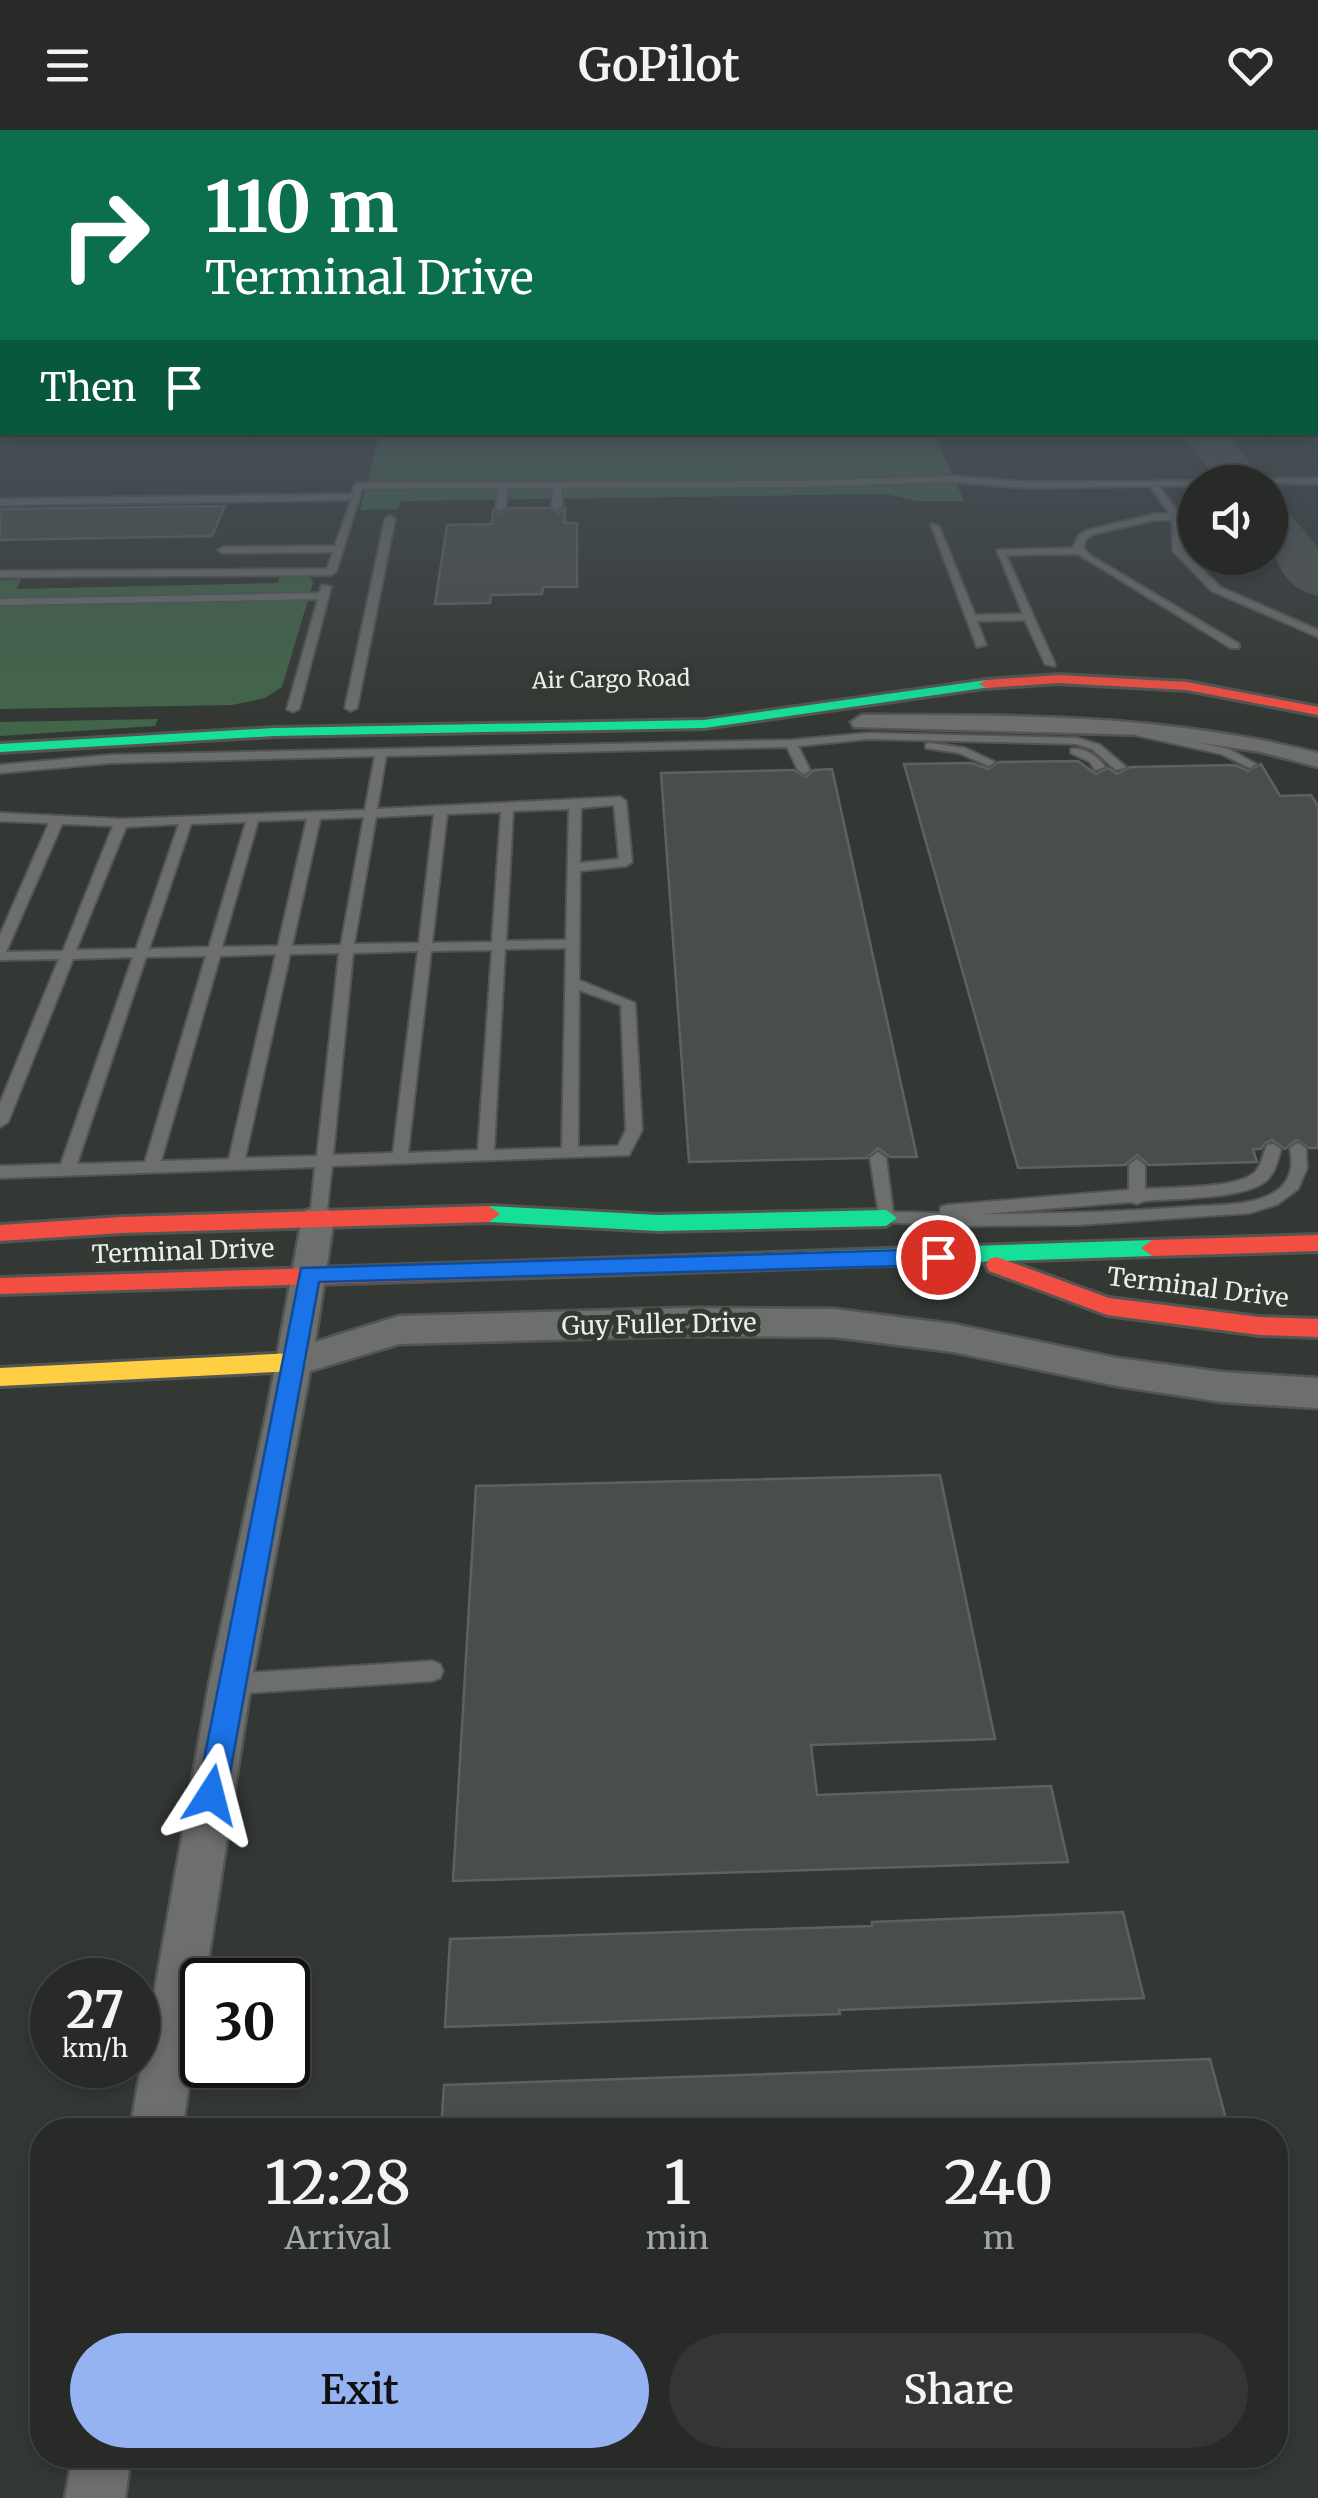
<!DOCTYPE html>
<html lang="en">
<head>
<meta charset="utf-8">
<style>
	body { margin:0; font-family:Merriweather,serif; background:#333633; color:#f1f3f6; height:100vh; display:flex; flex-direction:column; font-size:38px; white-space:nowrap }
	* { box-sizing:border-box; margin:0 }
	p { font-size:32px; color:#a4a7a7 }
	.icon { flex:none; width:55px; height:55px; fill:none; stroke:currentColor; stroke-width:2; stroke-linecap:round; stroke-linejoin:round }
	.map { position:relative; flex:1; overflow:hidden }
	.side { position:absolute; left:30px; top:1988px; width:1258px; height:350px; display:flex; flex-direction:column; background:#272a27; border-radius:40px; box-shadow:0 5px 15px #0003,0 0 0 2px #434644 }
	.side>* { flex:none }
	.top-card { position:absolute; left:0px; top:0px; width:1320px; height:305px; box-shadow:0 5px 15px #0003,0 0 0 2px #434644; background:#0b6e4f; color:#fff; overflow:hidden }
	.controls { position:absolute; left:1178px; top:335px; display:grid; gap:20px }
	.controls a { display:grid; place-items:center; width:110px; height:110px; border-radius:50%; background:#272a27; box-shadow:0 5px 15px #0003,0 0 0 2px #434644; font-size:50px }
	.speed { position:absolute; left:30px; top:1828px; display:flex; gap:20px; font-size:50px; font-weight:700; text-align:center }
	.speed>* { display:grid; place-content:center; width:130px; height:130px; border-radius:50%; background:#272a27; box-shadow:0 5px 15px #0003,0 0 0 2px #434644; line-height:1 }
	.speed small { font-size:25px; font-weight:400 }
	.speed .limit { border:5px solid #111; border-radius:15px; background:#fff; color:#111 }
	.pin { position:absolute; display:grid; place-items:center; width:85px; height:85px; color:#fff; margin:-42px; border:5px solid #fff; border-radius:50%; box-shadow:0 2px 10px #0007 }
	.me { position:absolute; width:110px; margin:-55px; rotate:9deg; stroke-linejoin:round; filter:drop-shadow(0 0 8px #0008) }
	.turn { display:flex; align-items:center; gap:35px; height:210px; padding:0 40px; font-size:45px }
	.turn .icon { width:130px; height:130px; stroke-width:2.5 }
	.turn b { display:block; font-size:70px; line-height:85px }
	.then { display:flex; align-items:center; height:95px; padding:0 40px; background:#0003; gap:20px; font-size:38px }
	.eta { display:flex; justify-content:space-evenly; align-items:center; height:170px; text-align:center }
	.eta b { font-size:60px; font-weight:600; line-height:70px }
	.cta { display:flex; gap:20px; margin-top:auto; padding:20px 40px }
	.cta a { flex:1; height:115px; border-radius:60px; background:#95b2f1; color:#111; font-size:40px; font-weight:600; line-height:115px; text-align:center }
	.cta a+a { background:#333633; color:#f1f3f6 }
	header { display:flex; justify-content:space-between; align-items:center; height:130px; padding:0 40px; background:#272a27; font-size:45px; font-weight:600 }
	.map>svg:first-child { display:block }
	.green { fill:#426549 }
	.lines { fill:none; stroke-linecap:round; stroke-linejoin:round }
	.taxiway { fill:#505450; fill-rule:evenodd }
	.building { fill:#4a4e4b; stroke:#5e615e; stroke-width:2.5 }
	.lane-casing { stroke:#525552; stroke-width:4 }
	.street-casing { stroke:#525552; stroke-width:5 }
	.fast-casing { stroke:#525552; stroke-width:6 }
	.slow-casing { stroke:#525552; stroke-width:6 }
	.jam-casing { stroke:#525552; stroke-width:6 }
	.lane { fill:#6c6f6c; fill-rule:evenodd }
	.street { fill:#6c6f6c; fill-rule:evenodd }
	.fast { fill:#16e098; fill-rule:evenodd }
	.slow { fill:#ffcf43; fill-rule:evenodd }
	.jam { fill:#f24e42; fill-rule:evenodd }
	.route { fill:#1a73e8; stroke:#114b97; stroke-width:2.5 }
	.labels { text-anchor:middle; stroke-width:10; stroke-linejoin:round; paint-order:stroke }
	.far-street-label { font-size:22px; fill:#eaefea; stroke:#323a33 }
	.street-label { font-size:25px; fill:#eaefea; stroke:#323a33 }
</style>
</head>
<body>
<header><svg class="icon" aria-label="menu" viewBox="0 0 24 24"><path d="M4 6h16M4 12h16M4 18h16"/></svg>GoPilot<svg class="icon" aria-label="heart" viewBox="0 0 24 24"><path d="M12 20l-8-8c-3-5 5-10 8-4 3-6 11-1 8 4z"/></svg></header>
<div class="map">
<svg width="1318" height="2368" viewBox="0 0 1318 2368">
	<rect width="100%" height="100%" fill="#343834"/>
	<!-- green -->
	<g class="green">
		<polygon points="380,302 934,303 964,371 917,371 886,364 401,371 398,379 360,380"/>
		<polygon points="282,441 309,444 313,453 282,557 265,568 232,575 0,579 0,450 21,449 17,459 278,453"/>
		<polygon points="158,589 155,596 0,606 0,592"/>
	</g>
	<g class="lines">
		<!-- taxiway -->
		<g class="taxiway">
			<rect x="0" y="256" width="2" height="17"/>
			<polygon points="1182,302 1226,302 1264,352 1218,352"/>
			<path d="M1270,376L1287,380L1318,418V466C1273,455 1270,415 1270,376Z"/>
		</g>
	</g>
	<!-- building -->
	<g class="building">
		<polygon points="225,376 212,406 0,410 0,379"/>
		<polygon points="510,378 549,378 559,383 565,378 565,393 577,393 577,457 543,457 542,464 491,465 490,473 435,474 447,395 492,394 493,380 503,384"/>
		<polygon points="1078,631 1096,644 1108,638 1117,644 1130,637 1235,635 1248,641 1261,634 1280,666 1311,665 1318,676 1318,1018 1310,1018 1296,1010 1285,1019 1272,1010 1264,1014 1261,1019 1253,1019 1257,1032 1149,1035 1137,1025 1125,1035 1018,1038 904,634 972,633 988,639 999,632"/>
		<polygon points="832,639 917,1027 890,1027 878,1018 867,1028 689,1032 661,643 794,640 806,647 814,640"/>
		<polygon points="940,1345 995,1609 811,1615 817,1665 1051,1656 1068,1732 453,1751 476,1356"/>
		<polygon points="1123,1782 1144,1868 839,1880 840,1884 445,1897 450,1809 872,1796 872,1792"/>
		<polygon points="1210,1929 1229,2000 441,2000 444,1955"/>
	</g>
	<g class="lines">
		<defs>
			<g id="lane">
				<polygon points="952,346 1029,352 1198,351 1195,356 1159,356 1181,387 1183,420 1220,457 1318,500 1318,507 1212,461 1173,421 1172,390 1155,390 1094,404 1086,409 1083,418 1091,426 1239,514 1239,518 1231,518 1078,424 1006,425 1055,534 1054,536 1045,534 1025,490 977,491 986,515 977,517 931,394 939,396 975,485 1023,484 997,420 1073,418 1079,405 1088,400 1155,384 1170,384 1150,356 1029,358 952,352 796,357 562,358 562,377 557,380 552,377 553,358 507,358 506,378 501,381 496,378 498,358 362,359 336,442 331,445 0,447 0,441 327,439 333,422 223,423 218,420 223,417 335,416 351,370 0,375 0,369 352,364 354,356 358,353 796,351"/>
				<polygon points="1318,348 1318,354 1224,352 1228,349"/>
				<polygon points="390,386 395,389 357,578 351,581 345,578 385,389"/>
				<polygon points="322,455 331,457 299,579 293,582 287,579 318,469 0,475 0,469 319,463"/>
				<polygon points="1121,596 1229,619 1256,634 1250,638 1221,624 1117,601 1117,597"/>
				<path d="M869,603L1077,608L1100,615L1126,637L1116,640L1092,619L1076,614L869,609L798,616L810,640L804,644L798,640L787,617L386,626L377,679L620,667L626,671L632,732L626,736L580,741L579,850L635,873L642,1000L629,1025L332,1036L326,1088L318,1094L310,1088L315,1037L0,1048V1036L61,1034L133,827L73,829L8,992L0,997V973L59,829L0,830V805L49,693L0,691V683L121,689L365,680L375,626L110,633L0,643V635L110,625L791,610ZM614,675L619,729L580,733L581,678ZM569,679L566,810L506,811L513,681ZM501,682L492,812L432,813L447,684ZM434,684L419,813L354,814L376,687ZM364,687L341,815L292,816L320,689ZM307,689L278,816L222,817L258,691ZM246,692L209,817L149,819L191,694ZM62,694L113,696L63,821L6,822ZM179,694L136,819L76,820L126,697ZM566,818L562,1018L494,1020L505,819ZM492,820L478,1020L408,1023L431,821ZM418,821L393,1023L333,1025L353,823ZM339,823L317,1026L245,1028L290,824ZM276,824L229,1029L161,1031L220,826ZM206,826L145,1032L77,1034L146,827ZM579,860L621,875L626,1000L618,1016L578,1017Z"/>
				<polygon points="930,613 965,618 995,632 989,636 959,623 926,618 926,614"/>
				<path d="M1071,619C1084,617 1098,626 1105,637L1095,640L1090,632L1071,623Z"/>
				<path d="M1298,1013L1306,1018L1307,1038L1298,1059L1278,1074L1250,1083L1078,1095L963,1096L880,1092L870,1028L878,1022L886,1028L893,1082L940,1083L941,1077L947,1075L1129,1060V1035L1137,1029L1145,1035V1059C1170,1057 1236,1059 1254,1043C1262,1036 1263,1024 1267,1015L1273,1014L1281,1019C1278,1029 1276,1040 1269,1048C1250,1070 1172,1068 1144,1071L1137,1074L1131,1072L983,1084C1051,1084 1119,1082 1186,1077C1216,1074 1252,1078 1278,1060C1292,1049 1293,1035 1290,1018Z"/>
				<polygon points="432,1531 440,1534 443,1541 440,1548 432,1551 230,1564 222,1561 219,1554 222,1547 230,1544"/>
			</g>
			<g id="street">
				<path d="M862,585C1016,585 1167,584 1318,623V637L1261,622L1149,605L854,597L851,592Z"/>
				<polygon points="318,1076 330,1080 334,1088 315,1212 399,1186 687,1178 834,1179 953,1194 1117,1228 1222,1242 1318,1248 1318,1278 1222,1272 1117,1256 953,1222 834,1207 687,1206 399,1214 310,1241 251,1554 182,2000 130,2000 209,1554 268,1276 302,1088 306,1080"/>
				<polygon points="73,2325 131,2325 125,2368 65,2368"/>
			</g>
			<g id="fast">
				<polygon points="986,550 993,554 991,557 704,598 274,606 0,622 0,614 274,598 704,590"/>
				<polygon points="489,1076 658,1085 886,1080 897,1088 886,1096 658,1101 489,1092 478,1084"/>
				<polygon points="1152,1110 1163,1118 1152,1126 533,1147 522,1139 533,1131"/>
			</g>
			<polygon id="slow" points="294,1223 302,1226 306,1232 302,1238 294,1241 0,1256 0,1238"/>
			<g id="jam">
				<polygon points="1058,545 1187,552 1318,577 1318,585 1187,560 1058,553 986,558 979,554 986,550"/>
				<polygon points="489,1076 500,1084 489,1092 121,1103 0,1111 0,1095 121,1087"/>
				<polygon points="1318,1105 1318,1121 1152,1126 1141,1118 1152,1110"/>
				<polygon points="997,1127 1109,1168 1259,1187 1318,1189 1318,1207 1259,1205 1107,1185 989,1141 986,1135 989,1129"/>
				<polygon points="533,1131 544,1139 533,1147 0,1164 0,1148"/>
			</g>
		</defs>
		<!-- lane casing -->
		<use href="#lane" class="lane-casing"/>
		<!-- street casing -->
		<use href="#street" class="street-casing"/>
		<!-- fast casing -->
		<use href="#fast" class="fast-casing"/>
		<!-- slow casing -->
		<use href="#slow" class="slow-casing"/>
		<!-- jam casing -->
		<use href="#jam" class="jam-casing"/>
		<!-- lane -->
		<use href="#lane" class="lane"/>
		<!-- street -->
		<use href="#street" class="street"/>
		<!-- fast -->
		<use href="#fast" class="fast"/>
		<!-- slow -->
		<use href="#slow" class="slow"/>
		<!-- jam -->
		<use href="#jam" class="jam"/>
	</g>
	<!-- sky -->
	<linearGradient id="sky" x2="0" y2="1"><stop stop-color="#1d1f1d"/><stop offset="0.44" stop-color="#4a535c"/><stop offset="1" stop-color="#4a535c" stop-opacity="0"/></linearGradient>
	<rect width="1318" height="587" fill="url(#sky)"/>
	<!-- route -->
	<polygon class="route" points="938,1119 948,1127 938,1135 319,1152 226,1665 222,1675 211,1680 201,1675 197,1665 301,1138"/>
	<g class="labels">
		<!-- far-street labels -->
		<g class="far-street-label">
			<text transform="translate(611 549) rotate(-1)" y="8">Air Cargo Road</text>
		</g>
		<!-- street labels -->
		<g class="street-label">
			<text transform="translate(183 1121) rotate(-2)" y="9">Terminal Drive</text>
			<text transform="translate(1198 1157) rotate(7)" y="9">Terminal Drive</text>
			<text transform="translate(659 1194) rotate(-1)" y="9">Guy Fuller Drive</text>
		</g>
	</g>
</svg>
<div class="controls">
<a><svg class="icon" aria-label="sound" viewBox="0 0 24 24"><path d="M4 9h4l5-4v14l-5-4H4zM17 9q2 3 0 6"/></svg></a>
</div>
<div class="speed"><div>27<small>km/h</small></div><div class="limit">30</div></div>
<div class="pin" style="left:938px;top:1127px;background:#d93025"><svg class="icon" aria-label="arrive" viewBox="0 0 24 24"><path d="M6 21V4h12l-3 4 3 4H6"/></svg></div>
<svg class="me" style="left:211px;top:1665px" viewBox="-20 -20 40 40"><path d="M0-17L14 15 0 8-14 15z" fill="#1a73e8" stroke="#fff" stroke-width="4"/></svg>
<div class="top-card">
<div class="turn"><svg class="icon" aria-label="right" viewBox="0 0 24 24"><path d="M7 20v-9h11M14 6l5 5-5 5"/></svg><div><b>110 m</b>Terminal Drive</div></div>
<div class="then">Then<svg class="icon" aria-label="arrive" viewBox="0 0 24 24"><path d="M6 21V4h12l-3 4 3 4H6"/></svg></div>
</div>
<section class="side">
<div class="eta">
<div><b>12:28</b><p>Arrival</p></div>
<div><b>1</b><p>min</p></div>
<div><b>240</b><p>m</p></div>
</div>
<div class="cta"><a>Exit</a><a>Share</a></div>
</section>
</div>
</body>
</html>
